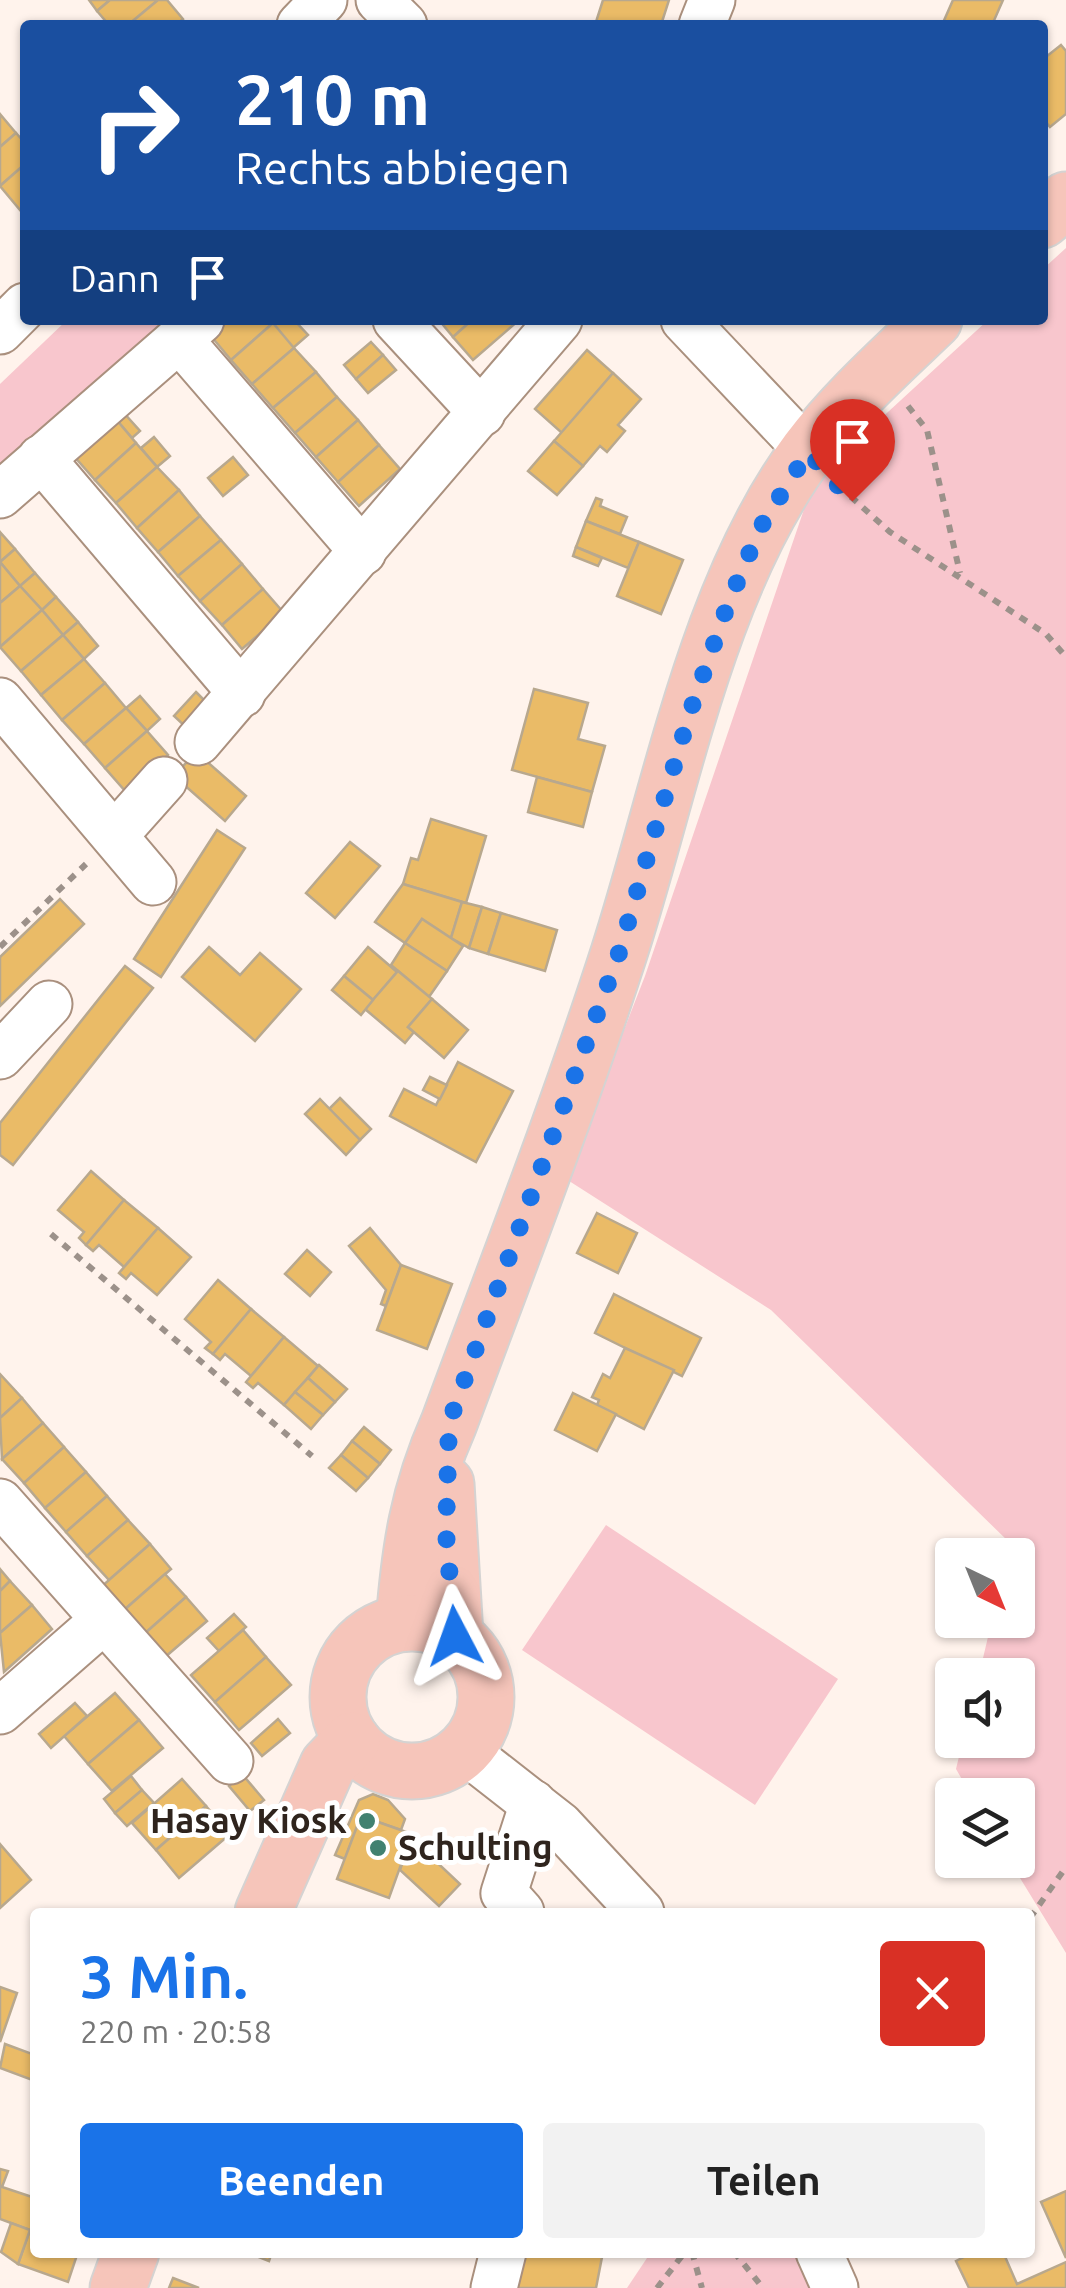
<!DOCTYPE html>
<html lang="de">
<head>
<meta charset="utf-8">
<style>
	body { margin:0; font-family:Ubuntu,sans-serif; background:#f2f2f2; color:#222; height:100vh; display:flex; flex-direction:column; font-size:38px; white-space:nowrap }
	* { box-sizing:border-box; margin:0 }
	p { font-size:32px; color:#767676 }
	.icon { flex:none; width:55px; height:55px; fill:none; stroke:currentColor; stroke-width:2; stroke-linecap:round; stroke-linejoin:round }
	.map { position:relative; flex:1; overflow:hidden }
	.panel { position:absolute; left:30px; top:1908px; width:1005px; height:350px; display:flex; flex-direction:column; background:#fff; border-radius:10px; box-shadow:0 2px 8px #0004 }
	.panel>* { flex:none }
	.banner { position:absolute; left:20px; top:20px; width:1028px; height:305px; border-radius:10px; box-shadow:0 2px 8px #0004; background:#1a4fa0; color:#fff; overflow:hidden }
	.needle { width:65px; rotate:137deg }
	.tools { position:absolute; left:935px; top:1538px; display:grid; gap:20px }
	.tools a { display:grid; place-items:center; width:100px; height:100px; border-radius:10px; background:#fff; box-shadow:0 2px 8px #0004; font-size:50px }
	.pin { position:absolute; display:grid; place-items:center; width:85px; height:85px; color:#fff; margin:-102px -42px; border-radius:50% 50% 50% 0; rotate:-45deg; box-shadow:0 0 10px #0007 }
	.pin .icon { rotate:45deg }
	.me { position:absolute; width:110px; margin:-55px; rotate:356deg; stroke-linejoin:round; filter:drop-shadow(0 0 8px #0008) }
	.turn { display:flex; align-items:center; gap:35px; height:210px; padding:0 50px; font-size:45px }
	.turn .icon { width:130px; height:130px; stroke-width:2.5 }
	.turn b { display:block; font-size:70px; line-height:85px }
	.then { display:flex; align-items:center; height:95px; padding:0 50px; background:#0003; gap:20px; font-size:38px }
	.round { display:grid; place-items:center; flex:none; width:105px; height:105px; border-radius:10px; background:#f2f2f2 }
	.summary { display:flex; align-items:center; justify-content:space-between; height:170px; padding:0 50px }
	h1 { font-size:60px; font-weight:700; line-height:75px; color:#1a73e8 }
	.cta { display:flex; gap:20px; margin-top:auto; padding:20px 50px }
	.cta a { flex:1; height:115px; border-radius:10px; background:#1a73e8; color:#fff; font-size:40px; font-weight:700; line-height:115px; text-align:center }
	.cta a+a { background:#f2f2f2; color:#222 }
	.map>svg:first-child { display:block }
	.green { fill:#f8c6cd }
	.building { fill:#eabb67; stroke:#b8a88e; stroke-width:2.5 }
	.lines { fill:none; stroke-linecap:round; stroke-linejoin:round }
	.minor-casing { stroke:#aa907e; stroke-width:49 }
	.major-casing { stroke:#d5d3d2; stroke-width:59 }
	.path { stroke:#9c918a; stroke-width:6; stroke-dasharray:8 8; stroke-linecap:butt }
	.minor { stroke:#fff; stroke-width:45 }
	.major { stroke:#f6c5ba; stroke-width:55 }
	.route { stroke:#1a73e8; stroke-width:18; stroke-dasharray:0 32.4 }
	.poi-dot { fill:#418170; stroke:#fff; stroke-width:4 }
	.labels { text-anchor:middle; stroke-width:10; stroke-linejoin:round; paint-order:stroke }
	.poi-label { font-size:35px; font-weight:bold; fill:#2f241d; stroke:#fff; text-anchor:end }
</style>
</head>
<body>
<div class="map">
<svg width="1066" height="2288" viewBox="0 0 1066 2288">
	<rect width="100%" height="100%" fill="#fff3ec"/>
	<!-- green -->
	<g class="green">
		<polygon points="1066,248 1066,1953 1009,1860 1018,1860 1018,1795 971,1795 956,1769 963,1740 1018,1740 1018,1675 979,1675 992,1620 1018,1620 1018,1555 1008,1555 1011,1544 771,1310 566,1179 645,976 814,480 988,320 1042,320 1043,269"/>
		<polygon points="67,320 180,320 0,478 0,384"/>
		<polygon points="606,1525 838,1679 755,1805 522,1650"/>
		<polygon points="651,2252 799,2253 825,2288 627,2288"/>
	</g>
	<!-- building -->
	<g class="building">
		<polygon points="89,0 110,0 97,11"/>
		<polygon points="110,0 158,0 128,25 109,25 97,11"/>
		<polygon points="158,0 167,0 183,19 176,25 128,25"/>
		<polygon points="603,0 669,0 661,25 595,25"/>
		<polygon points="953,0 1003,0 992,25 942,25"/>
		<polygon points="1061,45 1066,51 1066,114 1050,127 1042,117 1042,60"/>
		<polygon points="0,114 16,133 0,147"/>
		<polygon points="16,133 25,143 25,164 0,186 0,147"/>
		<polygon points="25,164 25,206 20,210 0,186"/>
		<polygon points="229,320 270,320 273,323 231,360 211,336"/>
		<polygon points="278,320 294,320 308,335 293,348 273,325"/>
		<polygon points="439,320 472,320 453,337"/>
		<polygon points="472,320 519,320 473,360 453,337"/>
		<polygon points="273,323 294,348 252,384 231,360"/>
		<polygon points="371,342 383,355 356,379 344,365"/>
		<polygon points="294,348 316,372 273,408 252,384"/>
		<polygon points="587,350 613,373 562,433 535,409"/>
		<polygon points="383,355 396,370 368,393 356,379"/>
		<polygon points="316,372 337,397 295,433 273,408"/>
		<polygon points="613,373 641,399 618,425 625,431 607,452 600,446 583,466 554,441"/>
		<polygon points="337,397 358,420 316,457 295,433"/>
		<polygon points="123,412 140,431 132,438 115,418"/>
		<polygon points="115,418 136,443 95,480 73,455"/>
		<polygon points="358,420 379,445 338,482 316,457"/>
		<polygon points="154,437 170,456 157,467 141,448"/>
		<polygon points="554,441 583,466 557,495 528,471"/>
		<polygon points="136,443 157,467 116,503 95,480"/>
		<polygon points="379,445 400,469 359,506 338,482"/>
		<polygon points="233,457 248,475 223,496 208,478"/>
		<polygon points="157,467 179,490 137,528 116,503"/>
		<polygon points="179,490 200,516 158,552 137,528"/>
		<polygon points="596,498 602,500 600,506 627,517 620,534 586,521"/>
		<polygon points="200,516 221,540 178,576 158,552"/>
		<polygon points="586,521 639,542 628,568 576,547"/>
		<polygon points="0,532 15,549 0,562"/>
		<polygon points="221,540 242,564 200,601 178,576"/>
		<polygon points="639,542 683,560 661,614 617,596"/>
		<polygon points="576,547 602,558 598,566 573,556"/>
		<polygon points="15,549 35,573 20,586 0,562"/>
		<polygon points="0,562 20,586 0,603"/>
		<polygon points="242,564 263,589 222,625 200,601"/>
		<polygon points="35,573 56,597 42,610 20,586"/>
		<polygon points="20,586 42,610 0,647 0,603"/>
		<polygon points="263,589 284,613 242,649 222,625"/>
		<polygon points="56,597 78,622 63,635 42,610"/>
		<polygon points="42,610 63,635 21,671 0,647"/>
		<polygon points="78,622 98,646 84,659 63,635"/>
		<polygon points="63,635 84,659 41,695 21,671"/>
		<polygon points="84,659 105,683 62,720 41,695"/>
		<polygon points="105,683 126,708 84,744 62,720"/>
		<polygon points="534,689 588,703 578,739 605,746 592,792 512,770"/>
		<polygon points="196,692 210,706 188,729 174,716"/>
		<polygon points="140,696 160,719 147,731 126,708"/>
		<polygon points="126,708 147,731 105,768 84,744"/>
		<polygon points="147,731 168,755 126,792 105,768"/>
		<polygon points="196,752 246,796 225,821 174,776"/>
		<polygon points="537,777 592,792 583,827 528,812"/>
		<polygon points="431,819 486,836 466,903 403,884 411,858 418,860"/>
		<polygon points="217,830 245,848 161,977 134,959"/>
		<polygon points="350,842 380,866 335,918 306,893"/>
		<polygon points="403,884 462,902 451,938 422,919 405,943 375,922"/>
		<polygon points="60,899 84,924 0,1006 0,957"/>
		<polygon points="462,902 482,907 469,948 451,938"/>
		<polygon points="482,907 501,913 488,954 469,948"/>
		<polygon points="501,913 557,930 545,971 488,954"/>
		<polygon points="422,919 463,946 447,971 405,943"/>
		<polygon points="405,943 447,971 429,997 391,965"/>
		<polygon points="209,947 240,975 260,953 301,989 255,1041 182,977"/>
		<polygon points="368,947 397,972 373,1000 344,976"/>
		<polygon points="125,966 153,988 13,1165 0,1155 0,1123"/>
		<polygon points="398,971 432,999 408,1027 414,1032 405,1043 365,1009"/>
		<polygon points="344,976 373,1000 361,1015 332,990"/>
		<polygon points="432,999 468,1030 444,1058 408,1027"/>
		<polygon points="458,1062 513,1091 476,1162 390,1116 404,1089 436,1105"/>
		<polygon points="430,1077 447,1085 440,1099 423,1090"/>
		<polygon points="340,1098 371,1129 360,1140 329,1109"/>
		<polygon points="320,1099 360,1140 346,1155 305,1114"/>
		<polygon points="91,1171 124,1200 86,1245 79,1238 84,1232 58,1210"/>
		<polygon points="124,1200 158,1228 124,1267 99,1245 93,1251 86,1245"/>
		<polygon points="597,1213 637,1233 618,1273 577,1253"/>
		<polygon points="158,1228 191,1257 157,1295 131,1273 126,1279 119,1273"/>
		<polygon points="370,1228 401,1265 386,1306 381,1304 386,1290 349,1246"/>
		<polygon points="307,1250 331,1272 310,1296 285,1274"/>
		<polygon points="401,1265 452,1284 427,1349 377,1330"/>
		<polygon points="218,1280 251,1309 213,1354 205,1348 211,1342 185,1319"/>
		<polygon points="614,1294 701,1338 682,1376 595,1333"/>
		<polygon points="251,1309 284,1337 251,1376 225,1354 220,1360 213,1354"/>
		<polygon points="284,1337 318,1366 284,1405 258,1383 253,1388 246,1382"/>
		<polygon points="625,1348 674,1370 644,1429 597,1405 599,1400 592,1397 603,1374 610,1378"/>
		<polygon points="319,1365 347,1389 335,1402 308,1378"/>
		<polygon points="0,1374 22,1398 0,1418"/>
		<polygon points="308,1378 335,1402 323,1415 295,1392"/>
		<polygon points="295,1392 323,1415 311,1429 284,1405"/>
		<polygon points="573,1393 616,1414 597,1451 555,1430"/>
		<polygon points="22,1398 43,1423 2,1459 0,1418"/>
		<polygon points="43,1423 64,1447 24,1483 2,1459"/>
		<polygon points="364,1427 391,1450 380,1464 352,1441"/>
		<polygon points="352,1441 380,1464 368,1478 341,1455"/>
		<polygon points="64,1447 86,1472 45,1508 24,1483"/>
		<polygon points="341,1455 368,1478 356,1491 329,1468"/>
		<polygon points="86,1472 107,1496 66,1532 45,1508"/>
		<polygon points="107,1496 128,1520 87,1556 66,1532"/>
		<polygon points="128,1520 150,1544 109,1580 87,1556"/>
		<polygon points="150,1544 171,1569 123,1611 101,1587"/>
		<polygon points="0,1569 10,1581 0,1591"/>
		<polygon points="165,1574 186,1597 143,1635 123,1611"/>
		<polygon points="10,1581 32,1605 0,1633 0,1591"/>
		<polygon points="186,1597 207,1621 164,1658 143,1635"/>
		<polygon points="32,1605 52,1629 4,1672 0,1633"/>
		<polygon points="234,1614 246,1627 219,1651 207,1638"/>
		<polygon points="243,1630 266,1657 215,1702 191,1675"/>
		<polygon points="266,1657 291,1685 239,1730 215,1702"/>
		<polygon points="115,1693 139,1720 88,1764 64,1736"/>
		<polygon points="75,1703 87,1716 51,1748 39,1734"/>
		<polygon points="278,1719 290,1733 262,1756 251,1743"/>
		<polygon points="139,1720 163,1748 112,1791 88,1764"/>
		<polygon points="242,1774 264,1800 250,1811 229,1786"/>
		<polygon points="131,1776 142,1790 115,1813 104,1799"/>
		<polygon points="182,1779 206,1806 156,1850 132,1823"/>
		<polygon points="142,1790 154,1803 127,1826 115,1813"/>
		<polygon points="373,1794 388,1800 405,1819 401,1830 361,1816 345,1859 335,1855 359,1800"/>
		<polygon points="206,1806 230,1834 179,1878 156,1850"/>
		<polygon points="361,1816 412,1834 389,1898 337,1879"/>
		<polygon points="411,1838 460,1884 439,1906 400,1870"/>
		<polygon points="0,1844 31,1880 0,1908"/>
		<polygon points="0,1987 17,1993 0,2042"/>
		<polygon points="5,2044 35,2055 35,2081 0,2068"/>
		<polygon points="0,2169 8,2171 2,2187 35,2198 35,2252 78,2252 68,2282 18,2264 30,2230 0,2219"/>
		<polygon points="1066,2191 1066,2258 1041,2202"/>
		<polygon points="11,2223 30,2230 18,2264 1,2252"/>
		<polygon points="246,2252 272,2252 269,2261"/>
		<polygon points="515,2252 603,2252 596,2288 507,2288"/>
		<polygon points="974,2252 1003,2252 1017,2284 1066,2262 1066,2288 969,2288 956,2261"/>
		<polygon points="173,2278 199,2288 169,2288"/>
	</g>
	<g class="lines">
		<defs>
			<g id="minor">
				<polyline points="379,0 404,25"/>
				<polyline points="300,25 324,0"/>
				<polyline points="702,25 712,0"/>
				<polyline points="396,320 482,413"/>
				<polyline points="684,320 808,451"/>
				<polyline points="0,331 25,306"/>
				<polyline points="179,339 363,552"/>
				<polyline points="41,458 242,694"/>
				<polyline points="0,495 201,320"/>
				<polyline points="0,701 153,882"/>
				<polyline points="198,742 559,320"/>
				<polyline points="115,835 164,780"/>
				<polyline points="0,1056 49,1004"/>
				<polyline points="0,1502 230,1761"/>
				<polyline points="0,1711 104,1620"/>
				<polyline points="464,1750 560,1825 641,1912"/>
				<polyline points="521,1912 504,1893 533,1803"/>
				<polyline points="819,2252 835,2288"/>
				<polyline points="494,2288 503,2252"/>
			</g>
			<g id="major">
				<polyline points="1042,220 1066,200"/>
				<polyline points="446,1484 455,1636"/>
				<path d="M404,1623C410,1548 418,1493 449,1423C507,1267 568,1111 619,953C671,792 706,588 808,451C844,403 890,362 934,320"/>
				<circle cx="412" cy="1697" r="74"/>
				<polyline points="263,1912 328,1765 352,1740"/>
				<polyline points="118,2288 131,2252"/>
			</g>
		</defs>
		<!-- minor casing -->
		<use href="#minor" class="minor-casing"/>
		<!-- major casing -->
		<use href="#major" class="major-casing"/>
		<!-- path -->
		<g class="path">
			<polyline points="908,406 927,430 960,573"/>
			<polyline points="839,486 890,532 1046,634 1066,657"/>
			<polyline points="0,947 86,864"/>
			<polyline points="51,1234 312,1456"/>
			<polyline points="1030,1918 1066,1867"/>
			<polyline points="692,2252 702,2288"/>
			<polyline points="734,2252 763,2288"/>
			<polyline points="657,2288 685,2252"/>
		</g>
		<!-- minor -->
		<use href="#minor" class="minor"/>
		<!-- major -->
		<use href="#major" class="major"/>
	</g>
	<g class="lines">
		<!-- route -->
		<polyline class="route" points="455,1636 446,1533 449,1423 619,953 690,712 728,604 760,528 808,452 852,501"/>
	</g>
	<!-- markers -->
	<g class="poi-dot">
		<circle cx="367" cy="1821" r="10"/>
		<circle cx="378" cy="1848" r="10"/>
	</g>
	<g class="labels">
		<!-- poi labels -->
		<g class="poi-label">
			<text x="347" y="1833">Hasay Kiosk</text>
			<text x="398" y="1860" text-anchor="start">Schulting</text>
		</g>
	</g>
</svg>
<div class="tools">
<a><svg class="needle" viewBox="-14 -14 28 28"><path d="M0-13l5 13h-10z" fill="#e53935"/><path d="M0 13l5-13h-10z" fill="#767676"/></svg></a>
<a><svg class="icon" aria-label="sound" viewBox="0 0 24 24"><path d="M4 9h4l5-4v14l-5-4H4zM17 9q2 3 0 6"/></svg></a>
<a><svg class="icon" aria-label="layers" viewBox="0 0 24 24"><path d="M12 4l9 5-9 5-9-5zM3 14l9 5 9-5"/></svg></a>
</div>
<div class="pin" style="left:852px;top:501px;background:#d93025"><svg class="icon" aria-label="arrive" viewBox="0 0 24 24"><path d="M6 21V4h12l-3 4 3 4H6"/></svg></div>
<svg class="me" style="left:455px;top:1636px" viewBox="-20 -20 40 40"><path d="M0-17L14 15 0 8-14 15z" fill="#1a73e8" stroke="#fff" stroke-width="4"/></svg>
<div class="banner">
<div class="turn"><svg class="icon" aria-label="right" viewBox="0 0 24 24"><path d="M7 20v-9h11M14 6l5 5-5 5"/></svg><div><b>210 m</b>Rechts abbiegen</div></div>
<div class="then">Dann<svg class="icon" aria-label="arrive" viewBox="0 0 24 24"><path d="M6 21V4h12l-3 4 3 4H6"/></svg></div>
</div>
<section class="panel">
<div class="summary"><div><h1>3 Min.</h1><p>220 m · 20:58</p></div><a class="round" style="background:#d93025;color:#fff"><svg class="icon" aria-label="close" viewBox="0 0 24 24"><path d="M6 6l12 12M18 6L6 18"/></svg></a></div>
<div class="cta"><a>Beenden</a><a>Teilen</a></div>
</section>
</div>
</body>
</html>
